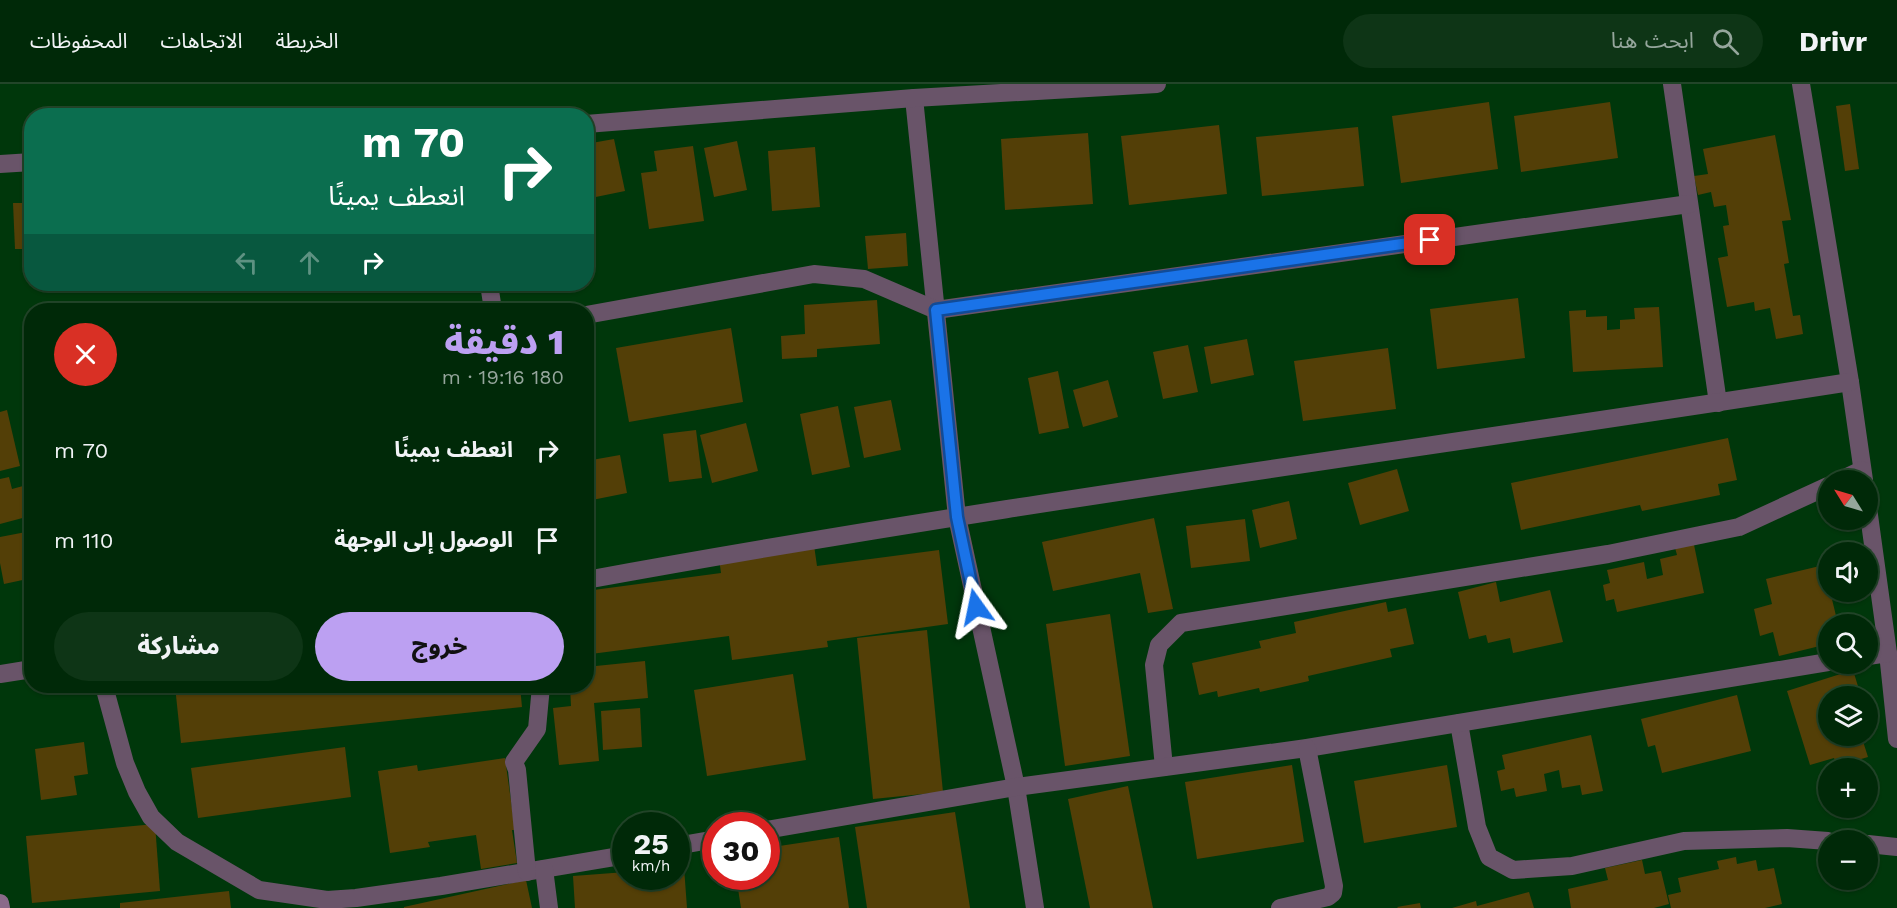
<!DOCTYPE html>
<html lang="ar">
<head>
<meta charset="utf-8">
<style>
	body { margin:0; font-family:"Work Sans","Noto Sans Arabic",sans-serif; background:#0e3516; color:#f1f3f6; direction:rtl; height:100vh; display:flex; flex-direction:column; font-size:22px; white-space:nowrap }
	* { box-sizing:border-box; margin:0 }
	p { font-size:20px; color:#95a69c }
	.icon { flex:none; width:33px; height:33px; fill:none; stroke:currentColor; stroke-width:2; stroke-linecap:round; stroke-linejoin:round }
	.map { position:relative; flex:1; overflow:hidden; direction:ltr }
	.details { position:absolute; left:24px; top:219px; width:570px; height:390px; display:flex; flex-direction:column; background:#002908; border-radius:24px; box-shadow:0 2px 4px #0004,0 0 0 2px #224529; direction:rtl }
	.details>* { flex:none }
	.hud { position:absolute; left:24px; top:24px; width:570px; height:183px; border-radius:24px; box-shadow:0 2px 4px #0004,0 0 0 2px #224529; direction:rtl; background:#0b6e4f; color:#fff; overflow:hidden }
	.needle { width:39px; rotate:307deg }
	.tools { position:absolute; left:1818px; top:386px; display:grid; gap:12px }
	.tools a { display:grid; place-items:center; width:60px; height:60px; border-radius:50%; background:#002908; box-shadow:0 2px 4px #0004,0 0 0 2px #224529; font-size:30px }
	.speed { position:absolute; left:612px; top:728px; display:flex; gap:12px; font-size:30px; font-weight:700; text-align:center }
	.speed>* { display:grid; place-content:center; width:78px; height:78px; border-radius:50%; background:#002908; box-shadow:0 2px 4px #0004,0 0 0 2px #224529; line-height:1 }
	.speed small { font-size:15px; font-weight:400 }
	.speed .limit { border:9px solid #d22; background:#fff; color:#111 }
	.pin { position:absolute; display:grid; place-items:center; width:51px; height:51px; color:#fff; margin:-26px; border-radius:12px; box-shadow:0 3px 9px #0006 }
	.me { position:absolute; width:66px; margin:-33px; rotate:348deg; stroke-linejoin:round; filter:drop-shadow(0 0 4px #0008) }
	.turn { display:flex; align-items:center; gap:21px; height:126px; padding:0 30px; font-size:27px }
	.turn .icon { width:78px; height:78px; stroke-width:2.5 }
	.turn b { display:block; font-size:42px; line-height:51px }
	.lanes { display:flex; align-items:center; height:57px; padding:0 30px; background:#0003; justify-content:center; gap:30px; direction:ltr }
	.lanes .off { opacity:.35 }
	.round { display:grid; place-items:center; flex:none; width:63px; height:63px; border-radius:32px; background:#0e3516 }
	.headline { display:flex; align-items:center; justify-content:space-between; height:102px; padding:0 30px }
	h1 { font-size:36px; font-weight:800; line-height:45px; color:#bca0f2 }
	.button { display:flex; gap:12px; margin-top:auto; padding:12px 30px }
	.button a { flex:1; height:69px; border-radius:36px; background:#bca0f2; color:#111; font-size:24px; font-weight:800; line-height:69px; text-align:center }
	.button a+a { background:#0e3516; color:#f1f3f6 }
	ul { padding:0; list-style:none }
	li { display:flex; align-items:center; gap:18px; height:90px; padding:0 30px }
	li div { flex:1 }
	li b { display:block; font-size:22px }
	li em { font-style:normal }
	header { display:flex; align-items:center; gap:36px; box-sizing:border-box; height:84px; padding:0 30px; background:#002908; border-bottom:2px solid #224529 }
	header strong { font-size:28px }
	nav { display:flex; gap:33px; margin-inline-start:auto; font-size:21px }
	.search { width:420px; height:54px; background:#0e3516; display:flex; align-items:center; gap:15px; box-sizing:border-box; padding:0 21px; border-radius:33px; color:#95a69c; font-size:22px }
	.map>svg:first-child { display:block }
	.building { fill:#533f07 }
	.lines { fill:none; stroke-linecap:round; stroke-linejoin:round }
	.street { stroke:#695469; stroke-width:18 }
	.secondary { stroke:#8a6a8a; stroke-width:18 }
	.route-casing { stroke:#114b97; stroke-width:15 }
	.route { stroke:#1a73e8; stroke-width:10 }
</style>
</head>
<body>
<header>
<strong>Drivr</strong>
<div class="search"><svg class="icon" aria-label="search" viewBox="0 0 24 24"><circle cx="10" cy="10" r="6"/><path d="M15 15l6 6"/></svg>ابحث هنا</div>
<nav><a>الخريطة</a><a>الاتجاهات</a><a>المحفوظات</a></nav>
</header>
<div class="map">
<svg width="1897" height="824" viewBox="0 0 1897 824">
	<rect width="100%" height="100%" fill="#00370b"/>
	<!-- building -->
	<g class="building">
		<polygon points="1489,18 1498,85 1401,99 1392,32"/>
		<polygon points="1610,18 1618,74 1521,88 1514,32"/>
		<polygon points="1850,20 1859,85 1845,87 1836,22"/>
		<polygon points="1219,41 1227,110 1129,121 1121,52"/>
		<polygon points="1358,43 1364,102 1262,112 1256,53"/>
		<polygon points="1088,49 1093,120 1005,126 1001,55"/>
		<polygon points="1775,51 1791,136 1782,137 1789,179 1784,180 1793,232 1800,231 1803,250 1776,255 1770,224 1755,227 1754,218 1727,223 1718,174 1728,172 1723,142 1729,141 1726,121 1714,123 1711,108 1698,111 1694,92 1708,90 1703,65"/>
		<polygon points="614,55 625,107 586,115 586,60"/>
		<polygon points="737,57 747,106 714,113 704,64"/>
		<polygon points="693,62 704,137 649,145 641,89 657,87 654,67"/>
		<polygon points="815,63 820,123 772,127 768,67"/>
		<polygon points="13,119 32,119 32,165 15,165"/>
		<polygon points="906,149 908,182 868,185 865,152"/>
		<polygon points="1518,214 1525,274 1437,285 1430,225"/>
		<polygon points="877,216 880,260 817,265 817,273 782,275 781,252 805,250 804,221"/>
		<polygon points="1659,223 1663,283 1573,288 1569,227 1586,226 1586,233 1607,232 1607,246 1620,245 1620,236 1635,235 1634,224"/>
		<polygon points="731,244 743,318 629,338 616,264"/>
		<polygon points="1247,255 1254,291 1211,300 1204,263"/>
		<polygon points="1188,261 1198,308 1163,315 1153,268"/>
		<polygon points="1388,264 1396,325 1303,337 1294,277"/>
		<polygon points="1058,287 1069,344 1039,350 1028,294"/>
		<polygon points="1108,296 1118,333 1083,343 1073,306"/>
		<polygon points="891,316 901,366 864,374 854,323"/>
		<polygon points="838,322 850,383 812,391 800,330"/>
		<polygon points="7,326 20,382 0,387 0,328"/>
		<polygon points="746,339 758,387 712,399 700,351"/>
		<polygon points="696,346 702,394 669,398 663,350"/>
		<polygon points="1728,354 1737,396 1718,400 1720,411 1642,427 1640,421 1521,446 1511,399"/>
		<polygon points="620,371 627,409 592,416 586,377"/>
		<polygon points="1397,385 1409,427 1360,441 1348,399"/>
		<polygon points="9,393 12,405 23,402 30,432 0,440 0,395"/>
		<polygon points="1289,417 1297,455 1260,464 1252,426"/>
		<polygon points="1154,434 1173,525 1148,529 1140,489 1053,507 1042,458"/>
		<polygon points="1245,435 1250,477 1191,484 1186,442"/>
		<polygon points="32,437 32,494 4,500 0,479 0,453 26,448 24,438"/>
		<polygon points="1693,456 1704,509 1617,528 1614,515 1606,517 1603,501 1610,499 1607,486 1644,478 1647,495 1663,491 1660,475 1677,471 1674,460"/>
		<polygon points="814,461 817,482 939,466 948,540 827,557 828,563 732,576 729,552 591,570 586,537 586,507 721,489 719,474"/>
		<polygon points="1824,481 1828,507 1830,507 1838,540 1828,540 1828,560 1779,572 1773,548 1760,552 1754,525 1772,520 1766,495"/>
		<polygon points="1496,498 1500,518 1550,506 1563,558 1513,569 1510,554 1488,559 1486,551 1469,555 1458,508"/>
		<polygon points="1386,518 1388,528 1406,524 1414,560 1390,565 1392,573 1308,592 1309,597 1260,608 1259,604 1218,613 1217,607 1199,611 1192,579 1261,564 1259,557 1296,549 1294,538"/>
		<polygon points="1110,530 1130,672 1065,682 1046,540"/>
		<polygon points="927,546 943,708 873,715 857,554"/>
		<polygon points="645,577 648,614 594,619 599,677 559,681 553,624 571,622 570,602 586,602 586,583"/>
		<polygon points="1853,586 1861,612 1828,612 1828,651 1861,651 1868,673 1837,682 1834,674 1810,681 1787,607"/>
		<polygon points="793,590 806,676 707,692 694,606"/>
		<polygon points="175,602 520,602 522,623 181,659"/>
		<polygon points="1737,611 1751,667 1662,689 1655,661 1648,663 1641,635"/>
		<polygon points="640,624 642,663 603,666 601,627"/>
		<polygon points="1591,651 1603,707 1582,711 1580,701 1562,704 1559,686 1544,690 1547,707 1516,713 1514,704 1501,707 1497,687 1505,685 1502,671"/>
		<polygon points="84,658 88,690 74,692 77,711 41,716 35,665"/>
		<polygon points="345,663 351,713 198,734 191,684"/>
		<polygon points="505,674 515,746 512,746 517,779 481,785 476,751 428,758 430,763 390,769 378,687 417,681 418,687"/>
		<polygon points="1292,681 1304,758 1197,775 1185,698"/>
		<polygon points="1447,681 1457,743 1364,759 1354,697"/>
		<polygon points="1128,702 1153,824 1090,824 1068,715"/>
		<polygon points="955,728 970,824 867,824 855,743"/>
		<polygon points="155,740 160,807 32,819 26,752"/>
		<polygon points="839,753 849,824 741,824 736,792 766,792 766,764"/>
		<polygon points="1736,773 1737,780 1756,776 1758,787 1774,784 1782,820 1765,824 1671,824 1668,811 1681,808 1678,794 1719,785 1717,777"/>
		<polygon points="1642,776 1645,790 1661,787 1669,820 1654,824 1571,824 1568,805 1608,796 1605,784"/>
		<polygon points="676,783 684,783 687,824 575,824 573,792 626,788 626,792 676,792"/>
		<polygon points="526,796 532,824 404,824 404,823"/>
		<polygon points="229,807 231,824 120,824 120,819"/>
		<polygon points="1529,808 1534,824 1452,824 1476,817 1477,822"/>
		<polygon points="1420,819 1421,824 1398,824 1397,823"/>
	</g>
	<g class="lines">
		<!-- street -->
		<g class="street">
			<polyline points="1672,0 1718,319"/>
			<polyline points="1801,0 1850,298 1864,396"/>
			<polyline points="914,14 957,433 1016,703 1035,824"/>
			<polyline points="586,40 914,14 1157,0"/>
			<polyline points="0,80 32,78"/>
			<polyline points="489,200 493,226"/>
			<polyline points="586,231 814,190 864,195 936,226 1689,120"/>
			<polyline points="1841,396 1862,386"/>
			<polyline points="1868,424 1888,569 1897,655"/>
			<path d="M586,496C1006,419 1429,364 1850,298"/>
			<polyline points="1868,572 1888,569"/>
			<polyline points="0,590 32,585"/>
			<polyline points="104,602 125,679 137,708 151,733 177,758 259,806 327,816 356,814 441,802 626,771"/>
			<polyline points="1459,639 1477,743 1489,773 1513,786 1572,782 1684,757 1787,754 1828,757"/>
			<polyline points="1164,683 1154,581 1159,561 1181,539 1608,470 1739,443 1828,402"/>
			<polyline points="766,746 1016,703 1307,664 1828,578"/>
			<polyline points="1868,760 1897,763"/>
			<polyline points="676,762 716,755"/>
			<polyline points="544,785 549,824"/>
			<polyline points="527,788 517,686 514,678 537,645 541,602"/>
			<polyline points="1280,824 1328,813 1333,809 1334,802 1307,664"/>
		</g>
		<!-- secondary -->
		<polyline class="secondary" points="0,819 1,824"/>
	</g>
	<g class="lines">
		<defs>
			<polyline id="route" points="976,523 957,433 936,226 1430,156"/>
		</defs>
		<!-- route casing -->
		<use href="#route" class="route-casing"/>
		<!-- route -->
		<use href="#route" class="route"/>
	</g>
</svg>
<div class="tools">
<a><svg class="needle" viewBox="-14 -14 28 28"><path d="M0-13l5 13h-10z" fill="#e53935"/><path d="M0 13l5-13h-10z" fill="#95a69c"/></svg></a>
<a><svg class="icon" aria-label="sound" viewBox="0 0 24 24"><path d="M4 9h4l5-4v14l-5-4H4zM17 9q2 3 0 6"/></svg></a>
<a><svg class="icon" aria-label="search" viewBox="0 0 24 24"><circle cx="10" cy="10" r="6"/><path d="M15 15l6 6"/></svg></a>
<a><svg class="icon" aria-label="layers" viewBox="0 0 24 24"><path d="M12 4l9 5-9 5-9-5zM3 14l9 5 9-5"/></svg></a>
<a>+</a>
<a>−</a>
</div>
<div class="speed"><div>25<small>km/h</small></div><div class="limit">30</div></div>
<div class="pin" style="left:1430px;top:156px;background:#d93025"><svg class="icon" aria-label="arrive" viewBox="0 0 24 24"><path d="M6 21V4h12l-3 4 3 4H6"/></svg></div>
<svg class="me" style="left:976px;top:523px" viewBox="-20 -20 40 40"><path d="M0-17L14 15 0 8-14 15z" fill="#1a73e8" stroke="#fff" stroke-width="4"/></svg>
<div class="hud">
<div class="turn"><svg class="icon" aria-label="right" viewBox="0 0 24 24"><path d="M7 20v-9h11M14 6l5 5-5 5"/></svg><div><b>70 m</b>انعطف يمينًا</div></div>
<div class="lanes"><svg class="icon off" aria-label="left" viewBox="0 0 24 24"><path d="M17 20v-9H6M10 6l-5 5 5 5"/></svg><svg class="icon off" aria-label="ahead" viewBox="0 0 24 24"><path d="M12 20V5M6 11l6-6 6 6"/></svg><svg class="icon" aria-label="right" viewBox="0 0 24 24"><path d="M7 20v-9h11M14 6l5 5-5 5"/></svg></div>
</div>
<section class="details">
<div class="headline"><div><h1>1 دقيقة</h1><p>180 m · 19:16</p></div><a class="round" style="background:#d93025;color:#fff"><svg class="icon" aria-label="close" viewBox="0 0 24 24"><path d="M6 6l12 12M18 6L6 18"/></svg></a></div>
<ul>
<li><svg class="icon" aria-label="right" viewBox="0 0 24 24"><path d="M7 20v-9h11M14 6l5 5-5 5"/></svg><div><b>انعطف يمينًا</b></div><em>70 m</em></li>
<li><svg class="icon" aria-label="arrive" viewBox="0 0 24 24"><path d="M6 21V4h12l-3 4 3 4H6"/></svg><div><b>الوصول إلى الوجهة</b></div><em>110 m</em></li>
</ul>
<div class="button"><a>خروج</a><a>مشاركة</a></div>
</section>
</div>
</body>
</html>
